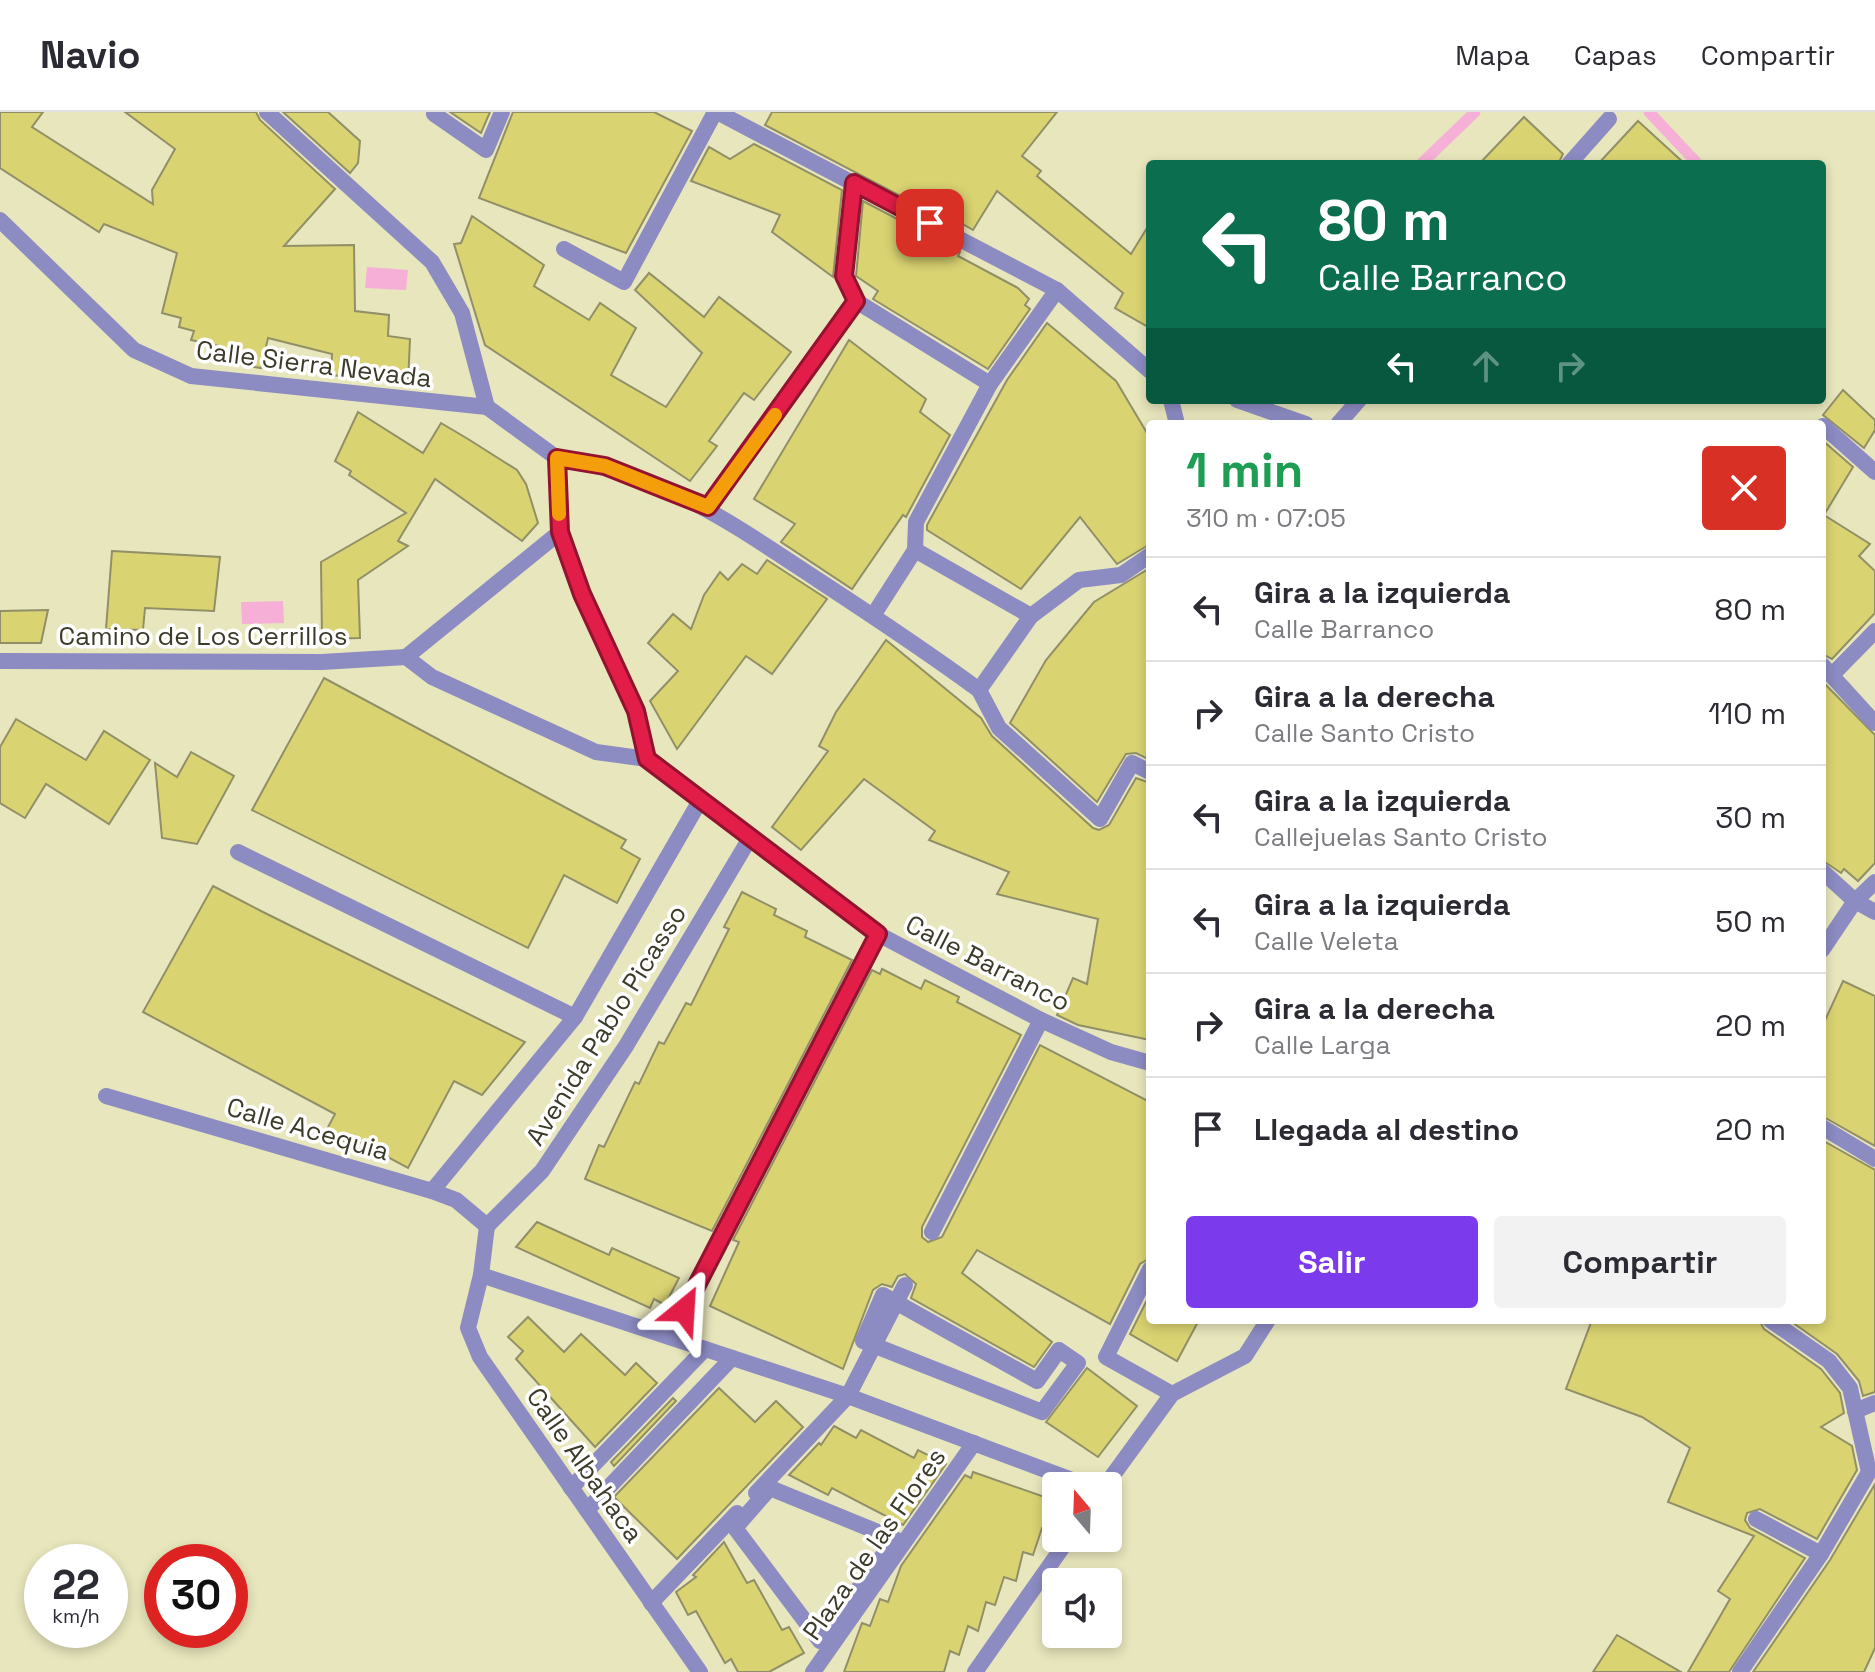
<!DOCTYPE html>
<html lang="es">
<head>
<meta charset="utf-8">
<style>
	body { margin:0; font-family:"Space Grotesk",sans-serif; background:#f2f2f3; color:#2b2b33; height:100vh; display:flex; flex-direction:column; font-size:30px; white-space:nowrap }
	* { box-sizing:border-box; margin:0 }
	p { font-size:26px; color:#7c7c81 }
	.icon { flex:none; width:44px; height:44px; fill:none; stroke:currentColor; stroke-width:2; stroke-linecap:round; stroke-linejoin:round }
	.map { position:relative; flex:1; overflow:hidden }
	.details { position:absolute; left:1146px; top:308px; width:680px; height:904px; display:flex; flex-direction:column; background:#fff; border-radius:8px; box-shadow:0 4px 12px #0003 }
	.details>* { flex:none }
	.top-card { position:absolute; left:1146px; top:48px; width:680px; height:244px; border-radius:8px; box-shadow:0 4px 12px #0003; background:#0b6e4f; color:#fff; overflow:hidden }
	.needle { width:52px; rotate:341deg }
	.controls { position:absolute; left:1042px; top:1360px; display:grid; gap:16px }
	.controls a { display:grid; place-items:center; width:80px; height:80px; border-radius:8px; background:#fff; box-shadow:0 4px 12px #0003; font-size:40px }
	.speed { position:absolute; left:24px; top:1432px; display:flex; gap:16px; font-size:40px; font-weight:700; text-align:center }
	.speed>* { display:grid; place-content:center; width:104px; height:104px; border-radius:50%; background:#fff; box-shadow:0 4px 12px #0003; line-height:1 }
	.speed small { font-size:20px; font-weight:400 }
	.speed .limit { border:12px solid #d22; background:#fff; color:#111 }
	.pin { position:absolute; display:grid; place-items:center; width:68px; height:68px; color:#fff; margin:-34px; border-radius:16px; box-shadow:0 4px 12px #0006 }
	.me { position:absolute; width:88px; margin:-44px; rotate:27deg; stroke-linejoin:round; filter:drop-shadow(0 0 6px #0008) }
	.turn { display:flex; align-items:center; gap:28px; height:168px; padding:0 40px; font-size:36px }
	.turn .icon { width:104px; height:104px; stroke-width:2.5 }
	.turn b { display:block; font-size:56px; line-height:68px }
	.lanes { display:flex; align-items:center; height:76px; padding:0 40px; background:#0003; justify-content:center; gap:40px; direction:ltr }
	.lanes .off { opacity:.35 }
	.round { display:grid; place-items:center; flex:none; width:84px; height:84px; border-radius:8px; background:#f2f2f3 }
	.summary { display:flex; align-items:center; justify-content:space-between; height:136px; padding:0 40px }
	h1 { font-size:48px; font-weight:800; line-height:60px; color:#1e9e55 }
	.cta { display:flex; gap:16px; margin-top:auto; padding:16px 40px }
	.cta a { flex:1; height:92px; border-radius:8px; background:#7c3aed; color:#fff; font-size:32px; font-weight:800; line-height:92px; text-align:center }
	.cta a+a { background:#f2f2f3; color:#2b2b33 }
	ul { padding:0; list-style:none }
	li { display:flex; align-items:center; gap:24px; height:104px; padding:0 40px; border-top:2px solid #e1e1e2 }
	li div { flex:1 }
	li b { display:block; font-size:30px }
	li em { font-style:normal }
	header { display:flex; align-items:center; gap:48px; box-sizing:border-box; height:112px; padding:0 40px; background:#fff; border-bottom:2px solid #e1e1e2 }
	header strong { font-size:38px }
	nav { display:flex; gap:44px; margin-inline-start:auto; font-size:28px }
	.map>svg:first-child { display:block }
	.water { fill:#f6afd6 }
	.lines { fill:none; stroke-linecap:round; stroke-linejoin:round }
	.stream { stroke:#f6afd6; stroke-width:11 }
	.building { fill:#dad372; stroke:#918f67; stroke-width:2 }
	.pedestrian { stroke:#8c8bc2; stroke-width:16 }
	.minor { stroke:#8c8bc2; stroke-width:16 }
	.tertiary { stroke:#8c8bc2; stroke-width:16 }
	.route-casing { stroke:#92132f; stroke-width:20 }
	.route { stroke:#e11d48; stroke-width:14 }
	.slow { stroke:#f59e0b; stroke-width:14 }
	.labels { text-anchor:middle; stroke-width:7; stroke-linejoin:round; paint-order:stroke }
	.street-label { font-size:26px; fill:#3c3b2a; stroke:#fff }
</style>
</head>
<body>
<header>
<strong>Navio</strong>
<nav><a>Mapa</a><a>Capas</a><a>Compartir</a></nav>
</header>
<div class="map">
<svg width="1875" height="1560" viewBox="0 0 1875 1560">
	<rect width="100%" height="100%" fill="#e8e6bc"/>
	<!-- water -->
	<g class="water">
		<polygon points="367,155 408,158 406,178 365,176"/>
		<polygon points="283,489 284,511 242,512 241,490"/>
	</g>
	<g class="lines">
		<!-- stream -->
		<g class="stream">
			<polyline points="1649,0 1698,52"/>
			<polyline points="1421,52 1475,0"/>
		</g>
	</g>
	<!-- building -->
	<g class="building">
		<polygon points="0,0 43,0 32,15 153,92 152,78 175,37 125,0 256,0 260,8 335,77 284,134 354,133 355,199 389,203 388,224 410,227 408,271 331,263 332,242 268,226 261,256 215,249 219,234 191,228 194,219 179,215 181,206 162,201 177,141 104,112 99,120 0,56"/>
		<polygon points="283,0 328,0 360,29 358,51 350,61"/>
		<polygon points="450,0 490,0 481,21"/>
		<polygon points="513,0 654,0 692,19 626,141 479,86"/>
		<polygon points="772,0 1057,0 1022,44 1041,59 1037,64 1131,142 1150,111 1150,216 1115,196 1123,181 997,79 973,118 954,107 952,111 765,13"/>
		<polygon points="1524,5 1563,42 1558,52 1479,52"/>
		<polygon points="1638,9 1685,52 1598,52"/>
		<polygon points="754,32 842,78 833,165 772,120 780,103 691,69 709,35 730,47"/>
		<polygon points="863,89 960,140 958,144 1018,176 1029,187 1025,193 1030,197 988,257 873,187 878,179 856,164"/>
		<polygon points="472,104 544,153 534,174 589,208 600,191 636,216 611,263 666,295 702,241 635,178 649,161 704,205 719,185 791,240 754,288 744,281 709,329 717,334 690,369 485,233 454,132 461,131"/>
		<polygon points="1047,211 1116,269 1150,326 1150,432 1117,452 1080,405 1021,477 927,418 927,413 1007,268"/>
		<polygon points="849,228 926,287 920,300 950,323 906,405 903,403 852,477 781,430 795,412 754,387"/>
		<polygon points="1843,278 1875,308 1875,318 1864,336 1823,303"/>
		<polygon points="358,300 423,341 441,311 468,327 517,358 526,372 538,411 522,429 435,367 398,429 408,434 358,468 360,526 322,527 321,450 406,401 349,363 351,359 335,349"/>
		<polygon points="1822,328 1853,355 1824,403 1870,432 1859,444 1875,459 1875,501 1832,547 1822,542"/>
		<polygon points="112,439 220,445 214,499 145,496 143,518 106,517"/>
		<polygon points="767,448 827,487 772,562 746,544 677,637 650,589 678,559 648,531 673,502 691,517 704,483 720,460 728,468 742,452 757,462"/>
		<polygon points="1150,456 1150,648 1136,641 1126,642 1097,690 1010,611 1046,548 1094,490"/>
		<polygon points="48,498 41,531 0,531 0,499"/>
		<polygon points="886,528 981,606 992,624 1093,716 1099,718 1109,713 1136,666 1150,671 1150,928 1078,913 1057,903 1073,866 1087,872 1098,807 997,782 1009,760 929,728 935,719 864,667 801,738 772,715 828,639 819,634 836,600"/>
		<polygon points="324,566 626,728 621,736 640,747 617,791 564,763 528,836 252,698"/>
		<polygon points="1822,569 1875,623 1875,751 1858,769 1844,757 1841,761 1822,748"/>
		<polygon points="16,607 86,648 104,619 150,648 109,712 46,672 25,706 0,691 0,635"/>
		<polygon points="191,640 234,664 197,732 162,726 155,651 177,665"/>
		<polygon points="213,774 263,800 525,930 482,983 454,969 408,1056 358,1029 355,1035 326,1019 335,1002 143,900"/>
		<polygon points="742,780 776,797 774,803 807,819 805,825 852,848 712,1119 585,1067 599,1033 604,1035 635,970 639,972 659,930 664,932 686,891 691,893 729,817 724,815"/>
		<polygon points="882,857 921,877 925,868 959,885 957,890 1021,923 922,1115 922,1125 928,1130 942,1125 1040,933 1150,990 1150,1146 1140,1152 1110,1212 977,1138 962,1161 1052,1230 1034,1255 911,1186 916,1172 905,1162 898,1164 892,1175 882,1172 873,1178 843,1257 710,1194 739,1130 733,1128 872,858 880,862"/>
		<polygon points="1843,869 1875,884 1875,1034 1822,1004 1822,915"/>
		<polygon points="1822,1028 1875,1058 1875,1280 1863,1284 1859,1269 1837,1242 1789,1208 1822,1208"/>
		<polygon points="537,1110 609,1143 612,1136 679,1166 665,1193 654,1187 650,1196 516,1135"/>
		<polygon points="1150,1182 1150,1208 1199,1208 1177,1249 1130,1222"/>
		<polygon points="528,1205 564,1240 581,1222 625,1263 636,1251 657,1271 595,1335 516,1247 523,1239 508,1225"/>
		<polygon points="1592,1208 1759,1208 1764,1217 1821,1257 1840,1281 1844,1301 1821,1315 1852,1334 1857,1358 1817,1427 1760,1397 1747,1401 1745,1408 1750,1416 1805,1446 1729,1560 1688,1560 1730,1487 1718,1479 1754,1424 1668,1390 1690,1336 1642,1305 1566,1277"/>
		<polygon points="1087,1256 1137,1294 1098,1345 1046,1310"/>
		<polygon points="719,1276 755,1310 776,1289 803,1315 677,1447 614,1385"/>
		<polygon points="673,1286 676,1289 614,1354 611,1350"/>
		<polygon points="834,1314 856,1326 861,1318 914,1346 918,1338 946,1352 903,1413 832,1376 828,1383 789,1363 819,1331 821,1333"/>
		<polygon points="973,1360 1056,1389 1056,1422 1042,1416 1033,1443 1023,1440 1016,1469 1004,1465 995,1493 986,1490 978,1519 968,1514 959,1543 950,1539 944,1560 844,1560 862,1511 870,1514 880,1487 888,1490 901,1454 965,1363 971,1366"/>
		<polygon points="1875,1372 1875,1536 1864,1560 1753,1560 1830,1448"/>
		<polygon points="724,1430 747,1471 754,1468 782,1518 789,1515 804,1541 769,1560 738,1560 731,1547 725,1551 696,1499 688,1503 676,1480 696,1465 693,1463"/>
		<polygon points="1617,1523 1681,1560 1593,1560"/>
	</g>
	<g class="lines">
		<!-- pedestrian -->
		<g class="pedestrian">
			<polyline points="434,2 486,38 502,0"/>
			<polyline points="1822,553 1875,611"/>
			<polyline points="1832,563 1875,519"/>
			<polyline points="979,578 999,616 1100,707 1132,651 1150,660"/>
			<polygon points="883,1183 1037,1269 1059,1238 1078,1251 1042,1300 863,1229"/>
			<polyline points="571,1376 705,1237"/>
			<polygon points="770,1376 895,1427 820,1529 735,1416"/>
			<polyline points="756,1381 848,1284 905,1173"/>
			<polyline points="587,1398 732,1246"/>
			<polyline points="651,1491 737,1401"/>
			<polyline points="813,1560 974,1331"/>
		</g>
		<!-- minor -->
		<g class="minor">
			<polyline points="1569,52 1609,7"/>
			<polyline points="854,71 844,164 856,189 990,272"/>
			<polyline points="0,108 134,238 191,264 487,295"/>
			<polyline points="564,137 624,170 715,0"/>
			<polyline points="1338,312 1359,288"/>
			<polyline points="1823,314 1875,360"/>
			<path d="M557,346C664,362 730,410 818,468C873,504 926,539 979,578L1031,504L915,438"/>
			<polyline points="708,395 856,189"/>
			<polyline points="915,438 916,410 990,272 1057,178"/>
			<polyline points="874,502 915,438"/>
			<polyline points="1031,504 1079,468 1121,463 1150,443"/>
			<polyline points="406,545 432,565 596,640 647,647"/>
			<polyline points="406,545 560,420"/>
			<polyline points="0,549 322,550 406,545"/>
			<polyline points="238,740 575,905"/>
			<polyline points="1822,838 1855,789 1875,770"/>
			<polyline points="106,984 432,1079 456,1088 487,1114"/>
			<polyline points="1822,1015 1875,1047"/>
			<polyline points="432,1079 575,905 701,687"/>
			<polyline points="487,1114 481,1163 468,1216 480,1245 700,1560"/>
			<polyline points="487,1114 542,1059 626,934 750,726"/>
			<polyline points="932,1120 1041,908"/>
			<polyline points="1150,1157 1106,1245 1172,1282"/>
			<polyline points="481,1163 848,1284 1088,1374"/>
			<polyline points="670,1225 878,822"/>
			<polyline points="1105,1374 1172,1282 1245,1244 1268,1208"/>
			<polyline points="1756,1407 1821,1442"/>
			<polyline points="975,1560 1069,1426"/>
		</g>
		<!-- tertiary -->
		<g class="tertiary">
			<polyline points="267,0 432,150 462,201 487,295 557,346 560,420 582,482 636,599 647,647 878,822 1041,908 1111,940 1150,951"/>
			<polyline points="717,0 1057,178 1150,259"/>
			<polyline points="1171,288 1177,312"/>
			<polyline points="1237,288 1306,312"/>
			<polyline points="1822,759 1855,789 1875,800"/>
			<polyline points="1855,1299 1875,1291"/>
			<polyline points="1740,1560 1821,1442 1869,1360 1850,1276 1829,1249 1770,1208"/>
		</g>
	</g>
	<g class="lines">
		<defs>
			<polyline id="route" points="684,1198 878,822 647,647 636,599 582,482 560,420 557,346 605,354 708,395 856,189 844,164 854,71 930,111"/>
		</defs>
		<!-- route casing -->
		<use href="#route" class="route-casing"/>
		<!-- route -->
		<use href="#route" class="route"/>
		<!-- slow -->
		<polyline class="slow" points="559,402 557,346 605,354 708,395 775,303"/>
	</g>
	<g class="labels">
		<!-- street labels -->
		<g class="street-label">
			<text transform="translate(314 252) rotate(7)" y="9">Calle Sierra Nevada</text>
			<text x="203" y="533">Camino de Los Cerrillos</text>
			<text transform="translate(988 851) rotate(27)" y="9">Calle Barranco</text>
			<text transform="translate(606 913) rotate(-58)" y="9">Avenida Pablo Picasso</text>
			<text transform="translate(308 1017) rotate(16)" y="9">Calle Acequia</text>
			<text transform="translate(585 1353) rotate(55)" y="9">Calle Albahaca</text>
			<text transform="translate(874 1432) rotate(-55)" y="9">Plaza de las Flores</text>
		</g>
	</g>
</svg>
<div class="controls">
<a><svg class="needle" viewBox="-14 -14 28 28"><path d="M0-13l5 13h-10z" fill="#e53935"/><path d="M0 13l5-13h-10z" fill="#7c7c81"/></svg></a>
<a><svg class="icon" aria-label="sound" viewBox="0 0 24 24"><path d="M4 9h4l5-4v14l-5-4H4zM17 9q2 3 0 6"/></svg></a>
</div>
<div class="speed"><div>22<small>km/h</small></div><div class="limit">30</div></div>
<div class="pin" style="left:930px;top:111px;background:#d93025"><svg class="icon" aria-label="arrive" viewBox="0 0 24 24"><path d="M6 21V4h12l-3 4 3 4H6"/></svg></div>
<svg class="me" style="left:684px;top:1198px" viewBox="-20 -20 40 40"><path d="M0-17L14 15 0 8-14 15z" fill="#e11d48" stroke="#fff" stroke-width="4"/></svg>
<div class="top-card">
<div class="turn"><svg class="icon" aria-label="left" viewBox="0 0 24 24"><path d="M17 20v-9H6M10 6l-5 5 5 5"/></svg><div><b>80 m</b>Calle Barranco</div></div>
<div class="lanes"><svg class="icon" aria-label="left" viewBox="0 0 24 24"><path d="M17 20v-9H6M10 6l-5 5 5 5"/></svg><svg class="icon off" aria-label="ahead" viewBox="0 0 24 24"><path d="M12 20V5M6 11l6-6 6 6"/></svg><svg class="icon off" aria-label="right" viewBox="0 0 24 24"><path d="M7 20v-9h11M14 6l5 5-5 5"/></svg></div>
</div>
<section class="details">
<div class="summary"><div><h1>1 min</h1><p>310 m · 07:05</p></div><a class="round" style="background:#d93025;color:#fff"><svg class="icon" aria-label="close" viewBox="0 0 24 24"><path d="M6 6l12 12M18 6L6 18"/></svg></a></div>
<ul>
<li><svg class="icon" aria-label="left" viewBox="0 0 24 24"><path d="M17 20v-9H6M10 6l-5 5 5 5"/></svg><div><b>Gira a la izquierda</b><p>Calle Barranco</p></div><em>80 m</em></li>
<li><svg class="icon" aria-label="right" viewBox="0 0 24 24"><path d="M7 20v-9h11M14 6l5 5-5 5"/></svg><div><b>Gira a la derecha</b><p>Calle Santo Cristo</p></div><em>110 m</em></li>
<li><svg class="icon" aria-label="left" viewBox="0 0 24 24"><path d="M17 20v-9H6M10 6l-5 5 5 5"/></svg><div><b>Gira a la izquierda</b><p>Callejuelas Santo Cristo</p></div><em>30 m</em></li>
<li><svg class="icon" aria-label="left" viewBox="0 0 24 24"><path d="M17 20v-9H6M10 6l-5 5 5 5"/></svg><div><b>Gira a la izquierda</b><p>Calle Veleta</p></div><em>50 m</em></li>
<li><svg class="icon" aria-label="right" viewBox="0 0 24 24"><path d="M7 20v-9h11M14 6l5 5-5 5"/></svg><div><b>Gira a la derecha</b><p>Calle Larga</p></div><em>20 m</em></li>
<li><svg class="icon" aria-label="arrive" viewBox="0 0 24 24"><path d="M6 21V4h12l-3 4 3 4H6"/></svg><div><b>Llegada al destino</b></div><em>20 m</em></li>
</ul>
<div class="cta"><a>Salir</a><a>Compartir</a></div>
</section>
</div>
</body>
</html>
